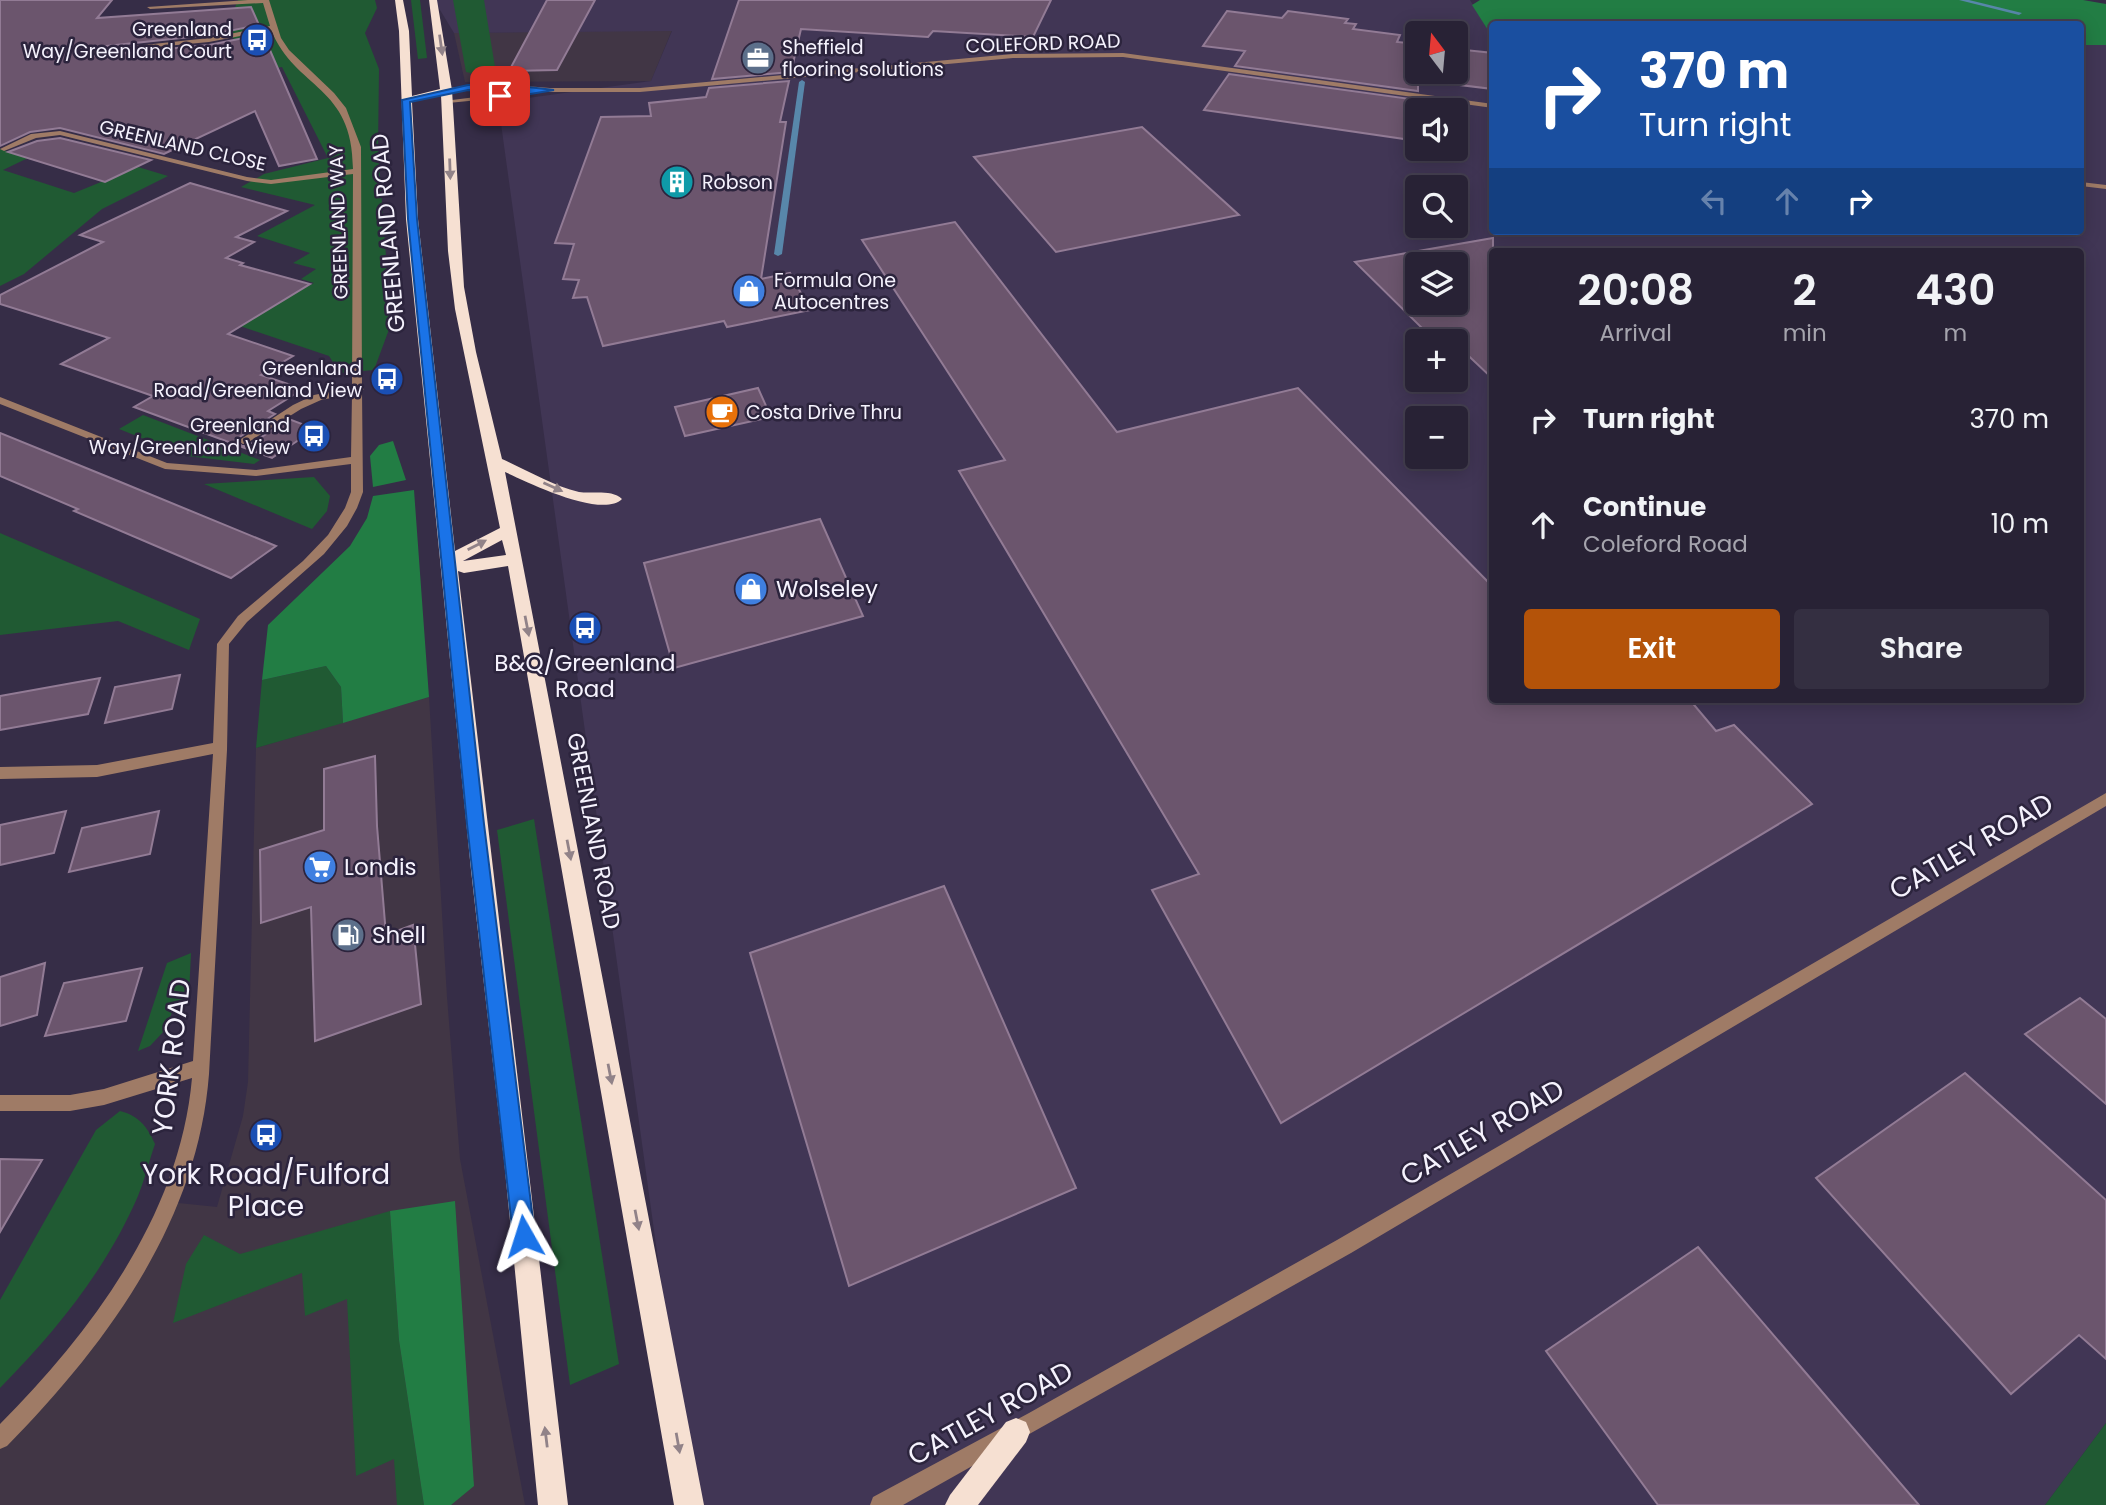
<!DOCTYPE html>
<html lang="en">
<head>
<meta charset="utf-8">
<style>
	body { margin:0; font-family:Poppins,sans-serif; background:#342f41; color:#f1f3f6; height:100vh; display:flex; flex-direction:column; font-size:26px; white-space:nowrap }
	* { box-sizing:border-box; margin:0 }
	p { font-size:23px; color:#a5a4ad }
	.icon { flex:none; width:38px; height:38px; fill:none; stroke:currentColor; stroke-width:2; stroke-linecap:round; stroke-linejoin:round }
	.map { position:relative; flex:1; overflow:hidden }
	.side { position:absolute; left:1489px; top:248px; width:595px; height:455px; display:flex; flex-direction:column; background:#282235; border-radius:7px; box-shadow:0 4px 18px #0003,0 0 0 2px #443f50 }
	.side>* { flex:none }
	.hud { position:absolute; left:1489px; top:21px; width:595px; height:214px; border-radius:7px; box-shadow:0 4px 18px #0003,0 0 0 2px #443f50; background:#1a4fa0; color:#fff; overflow:hidden }
	.needle { width:46px; rotate:344deg }
	.controls { position:absolute; left:1405px; top:21px; display:grid; gap:14px }
	.controls a { display:grid; place-items:center; width:63px; height:63px; border-radius:7px; background:#282235; box-shadow:0 4px 18px #0003,0 0 0 2px #443f50; font-size:35px }
	.pin { position:absolute; display:grid; place-items:center; width:60px; height:60px; color:#fff; margin:-30px; border-radius:14px; box-shadow:0 4px 10px #0006 }
	.me { position:absolute; width:77px; margin:-38px; rotate:354deg; stroke-linejoin:round; filter:drop-shadow(0 0 5px #0008) }
	.turn { display:flex; align-items:center; gap:24px; height:147px; padding:0 35px; font-size:32px }
	.turn .icon { width:91px; height:91px; stroke-width:2.5 }
	.turn b { display:block; font-size:49px; line-height:60px }
	.lanes { display:flex; align-items:center; height:66px; padding:0 35px; background:#0003; justify-content:center; gap:35px; direction:ltr }
	.lanes .off { opacity:.35 }
	.eta { display:flex; justify-content:space-evenly; align-items:center; height:119px; text-align:center }
	.eta b { font-size:42px; font-weight:600; line-height:49px }
	.cta { display:flex; gap:14px; margin-top:auto; padding:14px 35px }
	.cta a { flex:1; height:80px; border-radius:7px; background:#b45309; color:#fff; font-size:28px; font-weight:600; line-height:80px; text-align:center }
	.cta a+a { background:#342f41; color:#f1f3f6 }
	ul { padding:0; list-style:none }
	li { display:flex; align-items:center; gap:21px; height:105px; padding:0 35px }
	li div { flex:1 }
	li b { display:block; font-size:26px }
	li em { font-style:normal }
	.map>svg:first-child { display:block }
	.commercial { fill:#413645 }
	.built { fill:#413655; fill-rule:evenodd }
	.green { fill:#205a33 }
	.forest { fill:#227d44 }
	.lines { fill:none; stroke-linecap:round; stroke-linejoin:round }
	.stream { fill:#5887aa; fill-rule:evenodd }
	.building { fill:#6b556d; stroke:#927b95; stroke-width:2; fill-rule:evenodd }
	.minor { fill:#9f7b66; fill-rule:evenodd }
	.trunk { fill:#f6e0d2; fill-rule:evenodd }
	.oneway { fill:#918288 }
	.route { fill:#1a73e8; stroke:#114b97; stroke-width:2 }
	.labels { text-anchor:middle; stroke-width:5; stroke-linejoin:round; paint-order:stroke }
	.far-poi-label { font-size:19px; fill:#f5f2fd; stroke:#2c243d; text-anchor:start }
	.far-street-label { font-size:19px; fill:#f5f2fd; stroke:#2c243d }
	.street-label { font-size:23px; fill:#f5f2fd; stroke:#2c243d }
	.poi-label { font-size:23px; fill:#f5f2fd; stroke:#2c243d; text-anchor:start }
	.near-street-label { font-size:28px; fill:#f5f2fd; stroke:#2c243d }
	.near-poi-label { font-size:28px; fill:#f5f2fd; stroke:#2c243d }
</style>
</head>
<body>
<div class="map">
<svg width="2106" height="1505" viewBox="0 0 2106 1505">
	<rect width="100%" height="100%" fill="#362d47"/>
	<!-- commercial -->
	<g class="commercial">
		<polygon points="672,30 651,81 465,82 454,33"/>
		<polygon points="429,697 447,997 460,1159 525,1505 0,1505 0,1439 77,1354 169,1202 217,1207 243,1116 248,1082 256,748"/>
	</g>
	<!-- built -->
	<path class="built" d="M434,0H1470L1493,38V231H2081V45H2106V1423L2045,1505H692L498,102L651,81L672,31L454,33ZM1418,33H1456V72H1418ZM1418,110H1456V149H1418ZM1418,187H1456V226H1418ZM1493,252H2081V700H1493ZM1418,264H1456V303H1418ZM1418,341H1456V380H1418ZM1418,418H1456V457H1418Z"/>
	<!-- green -->
	<g class="green">
		<polygon points="238,0 375,0 377,8 365,33 379,69 378,148 391,324 374,370 340,373 329,356 237,325 314,283 301,279 316,269 293,263 310,253 257,236 315,205 241,187 264,174 328,158 282,67 217,78 247,47 225,33 77,45 0,44 227,27"/>
		<polygon points="411,0 420,0 427,58 418,59"/>
		<polygon points="453,0 484,0 497,79 466,72"/>
		<polygon points="0,149 28,158 3,170 74,193 138,167 168,176 102,209 24,274 0,286"/>
		<polygon points="143,415 260,460 254,464 187,456 119,429"/>
		<polygon points="314,477 330,496 327,511 312,529 204,484"/>
		<polygon points="0,533 200,619 189,650 118,621 0,635"/>
		<polygon points="326,666 341,687 343,723 256,748 262,680"/>
		<polygon points="534,819 619,1364 570,1385 497,830"/>
		<polygon points="191,953 189,994 173,1010 165,1030 150,1046 138,1051 167,963"/>
		<path d="M120,1111C139,1116 147,1126 155,1144C149,1161 145,1179 138,1196C106,1270 56,1331 0,1388V1300L96,1130Z"/>
		<polygon points="390,1211 399,1340 424,1505 397,1505 394,1459 356,1476 347,1299 305,1316 302,1273 173,1323 186,1264 204,1235 240,1254"/>
		<polygon points="2106,1423 2106,1505 2045,1505"/>
	</g>
	<!-- forest -->
	<g class="forest">
		<polygon points="1480,0 2083,0 2106,4 2106,45 2081,45 2081,24 1493,24 1493,38 1472,5"/>
		<polygon points="393,441 406,480 373,487 370,456 379,445"/>
		<polygon points="414,490 429,697 343,723 341,687 326,666 262,680 268,625 350,546 367,518 373,496"/>
		<polygon points="455,1201 474,1486 451,1505 424,1505 399,1340 390,1211"/>
	</g>
	<g class="lines">
		<!-- stream -->
		<g class="stream">
			<polygon points="1959,0 1969,0 2022,13 2019,15"/>
			<polygon points="802,80 805,82 782,254 778,256 774,254 799,82"/>
		</g>
	</g>
	<!-- building -->
	<g class="building">
		<polygon points="0,0 112,0 97,18 251,7 259,25 209,35 88,48 85,51 91,56 209,45 263,34 317,159 279,166 255,111 164,154 60,128 30,132 0,146"/>
		<polygon points="547,0 595,0 557,70 509,71"/>
		<polygon points="739,0 1051,0 1033,37 933,31 928,37 801,29 791,72 712,79"/>
		<polygon points="1227,11 1282,18 1288,11 1348,19 1345,23 1356,24 1353,29 1400,35 1397,42 1418,44 1418,72 1456,72 1456,49 1493,53 1493,89 1418,80 1418,91 1235,66 1245,51 1203,46"/>
		<polygon points="1229,74 1418,100 1418,141 1204,110"/>
		<polygon points="789,81 780,122 786,122 761,279 790,273 810,310 727,327 724,321 603,346 587,297 573,298 579,280 563,279 574,244 555,243 601,117 651,116 649,103 706,97 709,88"/>
		<polygon points="1142,127 1239,215 1056,252 974,157"/>
		<polygon points="60,138 151,160 105,182 8,152 37,141"/>
		<polygon points="190,183 287,211 236,237 254,242 226,258 243,263 240,265 310,284 228,334 293,356 261,375 303,389 268,411 275,414 235,440 242,446 248,446 289,419 315,429 272,458 134,407 153,396 61,364 109,338 0,304 0,295 103,242 80,235"/>
		<polygon points="955,222 1117,432 1298,388 1493,587 1493,700 1690,700 1716,731 1734,725 1812,804 1281,1123 1152,890 1199,874 959,471 1005,460 862,240"/>
		<path d="M1493,238V379L1456,344V341L1443,332L1429,335L1355,262ZM1418,264H1456V303H1418Z"/>
		<polygon points="758,388 771,417 685,436 675,407"/>
		<polygon points="0,433 118,481 276,546 231,578 74,511 78,509 0,476"/>
		<polygon points="820,519 863,616 674,668 644,563"/>
		<polygon points="180,675 172,709 105,723 115,687"/>
		<polygon points="100,678 88,714 0,730 0,696"/>
		<polygon points="375,756 377,826 386,935 413,925 421,1004 315,1041 311,907 261,923 260,850 324,830 324,769"/>
		<polygon points="66,811 54,853 0,865 0,825"/>
		<polygon points="159,811 150,854 69,872 82,828"/>
		<polygon points="944,886 1076,1188 849,1286 750,953"/>
		<polygon points="45,963 37,1015 0,1026 0,977"/>
		<polygon points="142,968 126,1021 45,1036 64,983"/>
		<polygon points="2080,998 2106,1019 2106,1104 2025,1034"/>
		<polygon points="1965,1073 2106,1200 2106,1359 2079,1335 2011,1394 1816,1178"/>
		<polygon points="0,1159 42,1160 0,1232"/>
		<polygon points="1698,1247 1919,1505 1658,1505 1546,1351"/>
	</g>
	<g class="lines">
		<!-- minor -->
		<g class="minor">
			<path d="M248,0H269L281,38L289,50L334,93L346,108L361,147L362,387L364,389L362,391L363,492L357,508L347,526L324,554L247,622L229,644L227,750L209,1074C198,1221 107,1344 7,1446L0,1449V1424C93,1330 180,1214 192,1078L104,1105L70,1111H0V1095H70L104,1089L193,1061L213,754L97,777L0,779V767L97,765L213,743L217,644L238,616L303,561L328,535L345,508L351,492V464L256,476L165,469L0,404V397L167,463L256,470L351,457L352,394L321,400L301,409L247,443L243,444L238,441L293,405L314,395L352,387L353,174L271,184L247,181L60,135L36,138L4,151L0,149L31,134L60,131L247,177L271,180L353,169C353,85 296,90 271,30L209,42L91,53L88,51L209,38L270,26L263,3L150,9L147,7Z"/>
			<polygon points="1123,53 1493,104 1493,108 1123,57 1013,58 640,92 550,92 502,88 447,92 443,90 447,88 502,84 550,88 640,88 1013,54"/>
			<polygon points="517,92 520,92 520,96 448,103 444,101"/>
			<polygon points="2081,182 2106,185 2106,189 2081,186"/>
			<polygon points="2106,793 2106,806 1351,1253 903,1505 870,1505 873,1497 1029,1413 1337,1240"/>
		</g>
		<!-- trunk -->
		<g class="trunk">
			<path d="M395,0H403L409,31L412,96L440,89L429,0H437L452,90L464,287L476,352L502,459C527,470 553,486 579,492C592,494 612,489 622,499C602,519 527,482 505,472L704,1505H674L508,566L464,573L458,571L568,1505H538L504,1160L471,870L406,219L399,31ZM441,95L448,251L455,309L500,528L455,551L418,219L412,102ZM502,540L506,555L463,561Z"/>
			<polygon points="1016,1418 1026,1422 1030,1432 1026,1442 978,1505 945,1505 950,1495 1006,1422"/>
		</g>
	</g>
	<!-- one-way arrows -->
	<defs><path id="oneway-solid" d="M-6-.8H1V-3.2L6.5 0L1 3.2V.8H-6Z" transform="scale(1.75)"/></defs>
	<g class="oneway">
		<use href="#oneway-solid" transform="translate(441 45) rotate(82)"/>
		<use href="#oneway-solid" transform="translate(450 169) rotate(88)"/>
		<use href="#oneway-solid" transform="translate(553 487) rotate(24)"/>
		<use href="#oneway-solid" transform="translate(477 545) rotate(-27)"/>
		<use href="#oneway-solid" transform="translate(527 626) rotate(79)"/>
		<use href="#oneway-solid" transform="translate(569 850) rotate(79)"/>
		<use href="#oneway-solid" transform="translate(610 1074) rotate(79)"/>
		<use href="#oneway-solid" transform="translate(637 1220) rotate(79)"/>
		<use href="#oneway-solid" transform="translate(546 1437) rotate(-97)"/>
		<use href="#oneway-solid" transform="translate(678 1443) rotate(80)"/>
	</g>
	<!-- route -->
	<polygon class="route" points="502,84 554,90 500,99 497,94 525,91 468,90 410,102 417,219 484,824 535,1236 531,1243 524,1247 516,1243 513,1236 467,824 408,219 402,100 468,85"/>
	<!-- icons -->
	<defs>
		<symbol id="bus-disc" viewBox="-11 -11 22 22"><circle r="9.5" fill="#1a4fb4" stroke="#2c243d"/><path d="M-5-6H5V4H4V6H2V4H-2V6H-4V4H-5ZM-3.5-4V0h7V-4ZM-3.5 1.2v1.5H-2V1.2ZM2 1.2v1.5H3.5V1.2Z" fill="#fff"/></symbol>
		<symbol id="office-disc" viewBox="-11 -11 22 22"><circle r="9.5" fill="#5c6f8a" stroke="#2c243d"/><path d="M-6-3h4V-5.5h4V-3h4V5H-6ZM-1-4.5V-3h2v-1.5ZM-6 0V1H6V0Z" fill="#fff"/></symbol>
		<symbol id="building-disc" viewBox="-11 -11 22 22"><circle r="9.5" fill="#0f9aa8" stroke="#2c243d"/><path d="M-4-6H4V6H1V3H-1V6H-4ZM-2.5-4.3h1.7v1.8h-1.7ZM.8-4.3h1.7v1.8H.8ZM-2.5-1h1.7V.8h-1.7ZM.8-1h1.7V.8H.8Z" fill="#fff"/></symbol>
		<symbol id="shop-disc" viewBox="-11 -11 22 22"><circle r="9.5" fill="#3f7fe0" stroke="#2c243d"/><path d="M-5-2.5h2.3a2.7 3.5 0 0 1 5.4 0H5L5.5 6h-11ZM-1.5-2.5h3a1.5 2.3 0 0 0-3 0Z" fill="#fff"/></symbol>
		<symbol id="cafe-disc" viewBox="-11 -11 22 22"><circle r="9.5" fill="#e8710a" stroke="#2c243d"/><path d="M-5.5-4.5H6V0H3Q3 3.5 0 3.5H-2.5Q-5.5 3.5-5.5 0ZM3-3.2v2h1.7v-2ZM-6 4.5H4V6H-6Z" fill="#fff"/></symbol>
		<symbol id="supermarket-disc" viewBox="-11 -11 22 22"><circle r="9.5" fill="#3f7fe0" stroke="#2c243d"/><path d="M-6-5.5h2.5l.6 2H6L4.5 2H-2.5L-4.4-4H-6ZM-1.5 3.2a1.3 1.3 0 1 0 .1 0ZM3 3.2a1.3 1.3 0 1 0 .1 0Z" fill="#fff"/></symbol>
		<symbol id="fuel-disc" viewBox="-11 -11 22 22"><circle r="9.5" fill="#5c6f8a" stroke="#2c243d"/><path d="M-5.5-6h7V0h2V4h1.3V-2.5L3-4.5l.8-.8L6-3V5H2.5V1h-1V6h-7ZM-4.2-4.7v3.2H.2V-4.7Z" fill="#fff"/></symbol>
	</defs>
	<g fill-rule="evenodd">
		<use href="#bus-disc" x="238" y="21" width="38" height="38"/>
		<use href="#office-disc" x="739" y="39" width="38" height="38"/>
		<use href="#building-disc" x="658" y="163" width="38" height="38"/>
		<use href="#shop-disc" x="730" y="272" width="38" height="38"/>
		<use href="#bus-disc" x="368" y="360" width="38" height="38"/>
		<use href="#cafe-disc" x="703" y="393" width="38" height="38"/>
		<use href="#bus-disc" x="295" y="417" width="38" height="38"/>
		<use href="#shop-disc" x="732" y="570" width="38" height="38"/>
		<use href="#bus-disc" x="566" y="609" width="38" height="38"/>
		<use href="#supermarket-disc" x="301" y="848" width="38" height="38"/>
		<use href="#fuel-disc" x="329" y="916" width="38" height="38"/>
		<use href="#bus-disc" x="247" y="1116" width="38" height="38"/>
	</g>
	<g class="labels">
		<!-- far-poi labels -->
		<g class="far-poi-label">
			<text x="232" y="36" text-anchor="end">Greenland<tspan x="232" dy="22">Way/Greenland Court</tspan></text>
			<text x="782" y="54">Sheffield<tspan x="782" dy="22">flooring solutions</tspan></text>
			<text x="702" y="189">Robson</text>
			<text x="774" y="287">Formula One<tspan x="774" dy="22">Autocentres</tspan></text>
			<text x="362" y="375" text-anchor="end">Greenland<tspan x="362" dy="22">Road/Greenland View</tspan></text>
			<text x="746" y="419">Costa Drive Thru</text>
			<text x="290" y="432" text-anchor="end">Greenland<tspan x="290" dy="22">Way/Greenland View</tspan></text>
		</g>
		<!-- far-street labels -->
		<g class="far-street-label">
			<text transform="translate(1043 43) rotate(-2)" y="7">COLEFORD ROAD</text>
			<text transform="translate(183 145) rotate(13)" y="7">GREENLAND CLOSE</text>
			<text transform="translate(338 222) rotate(-92)" y="7">GREENLAND WAY</text>
		</g>
		<!-- street labels -->
		<g class="street-label">
			<text transform="translate(388 233) rotate(-95)" y="8">GREENLAND ROAD</text>
			<text transform="translate(594 831) rotate(79)" y="8">GREENLAND ROAD</text>
		</g>
		<!-- poi labels -->
		<g class="poi-label">
			<text x="776" y="597">Wolseley</text>
			<text x="585" y="671" text-anchor="middle">B&amp;Q/Greenland<tspan x="585" dy="26">Road</tspan></text>
			<text x="344" y="875">Londis</text>
			<text x="372" y="943">Shell</text>
		</g>
		<!-- near-street labels -->
		<g class="near-street-label">
			<text transform="translate(1971 846) rotate(-30)" y="10">CATLEY ROAD</text>
			<text transform="translate(171 1057) rotate(-83)" y="10">YORK ROAD</text>
			<text transform="translate(1482 1132) rotate(-30)" y="10">CATLEY ROAD</text>
			<text transform="translate(990 1413) rotate(-29)" y="10">CATLEY ROAD</text>
		</g>
		<!-- near-poi labels -->
		<g class="near-poi-label">
			<text x="266" y="1184">York Road/Fulford<tspan x="266" dy="32">Place</tspan></text>
		</g>
	</g>
</svg>
<div class="controls">
<a><svg class="needle" viewBox="-14 -14 28 28"><path d="M0-13l5 13h-10z" fill="#e53935"/><path d="M0 13l5-13h-10z" fill="#a5a4ad"/></svg></a>
<a><svg class="icon" aria-label="sound" viewBox="0 0 24 24"><path d="M4 9h4l5-4v14l-5-4H4zM17 9q2 3 0 6"/></svg></a>
<a><svg class="icon" aria-label="search" viewBox="0 0 24 24"><circle cx="10" cy="10" r="6"/><path d="M15 15l6 6"/></svg></a>
<a><svg class="icon" aria-label="layers" viewBox="0 0 24 24"><path d="M12 4l9 5-9 5-9-5zM3 14l9 5 9-5"/></svg></a>
<a>+</a>
<a>−</a>
</div>
<div class="pin" style="left:500px;top:96px;background:#d93025"><svg class="icon" aria-label="arrive" viewBox="0 0 24 24"><path d="M6 21V4h12l-3 4 3 4H6"/></svg></div>
<svg class="me" style="left:524px;top:1236px" viewBox="-20 -20 40 40"><path d="M0-17L14 15 0 8-14 15z" fill="#1a73e8" stroke="#fff" stroke-width="4"/></svg>
<div class="hud">
<div class="turn"><svg class="icon" aria-label="right" viewBox="0 0 24 24"><path d="M7 20v-9h11M14 6l5 5-5 5"/></svg><div><b>370 m</b>Turn right</div></div>
<div class="lanes"><svg class="icon off" aria-label="left" viewBox="0 0 24 24"><path d="M17 20v-9H6M10 6l-5 5 5 5"/></svg><svg class="icon off" aria-label="ahead" viewBox="0 0 24 24"><path d="M12 20V5M6 11l6-6 6 6"/></svg><svg class="icon" aria-label="right" viewBox="0 0 24 24"><path d="M7 20v-9h11M14 6l5 5-5 5"/></svg></div>
</div>
<section class="side">
<div class="eta">
<div><b>20:08</b><p>Arrival</p></div>
<div><b>2</b><p>min</p></div>
<div><b>430</b><p>m</p></div>
</div>
<ul>
<li><svg class="icon" aria-label="right" viewBox="0 0 24 24"><path d="M7 20v-9h11M14 6l5 5-5 5"/></svg><div><b>Turn right</b></div><em>370 m</em></li>
<li><svg class="icon" aria-label="ahead" viewBox="0 0 24 24"><path d="M12 20V5M6 11l6-6 6 6"/></svg><div><b>Continue</b><p>Coleford Road</p></div><em>10 m</em></li>
</ul>
<div class="cta"><a>Exit</a><a>Share</a></div>
</section>
</div>
</body>
</html>
